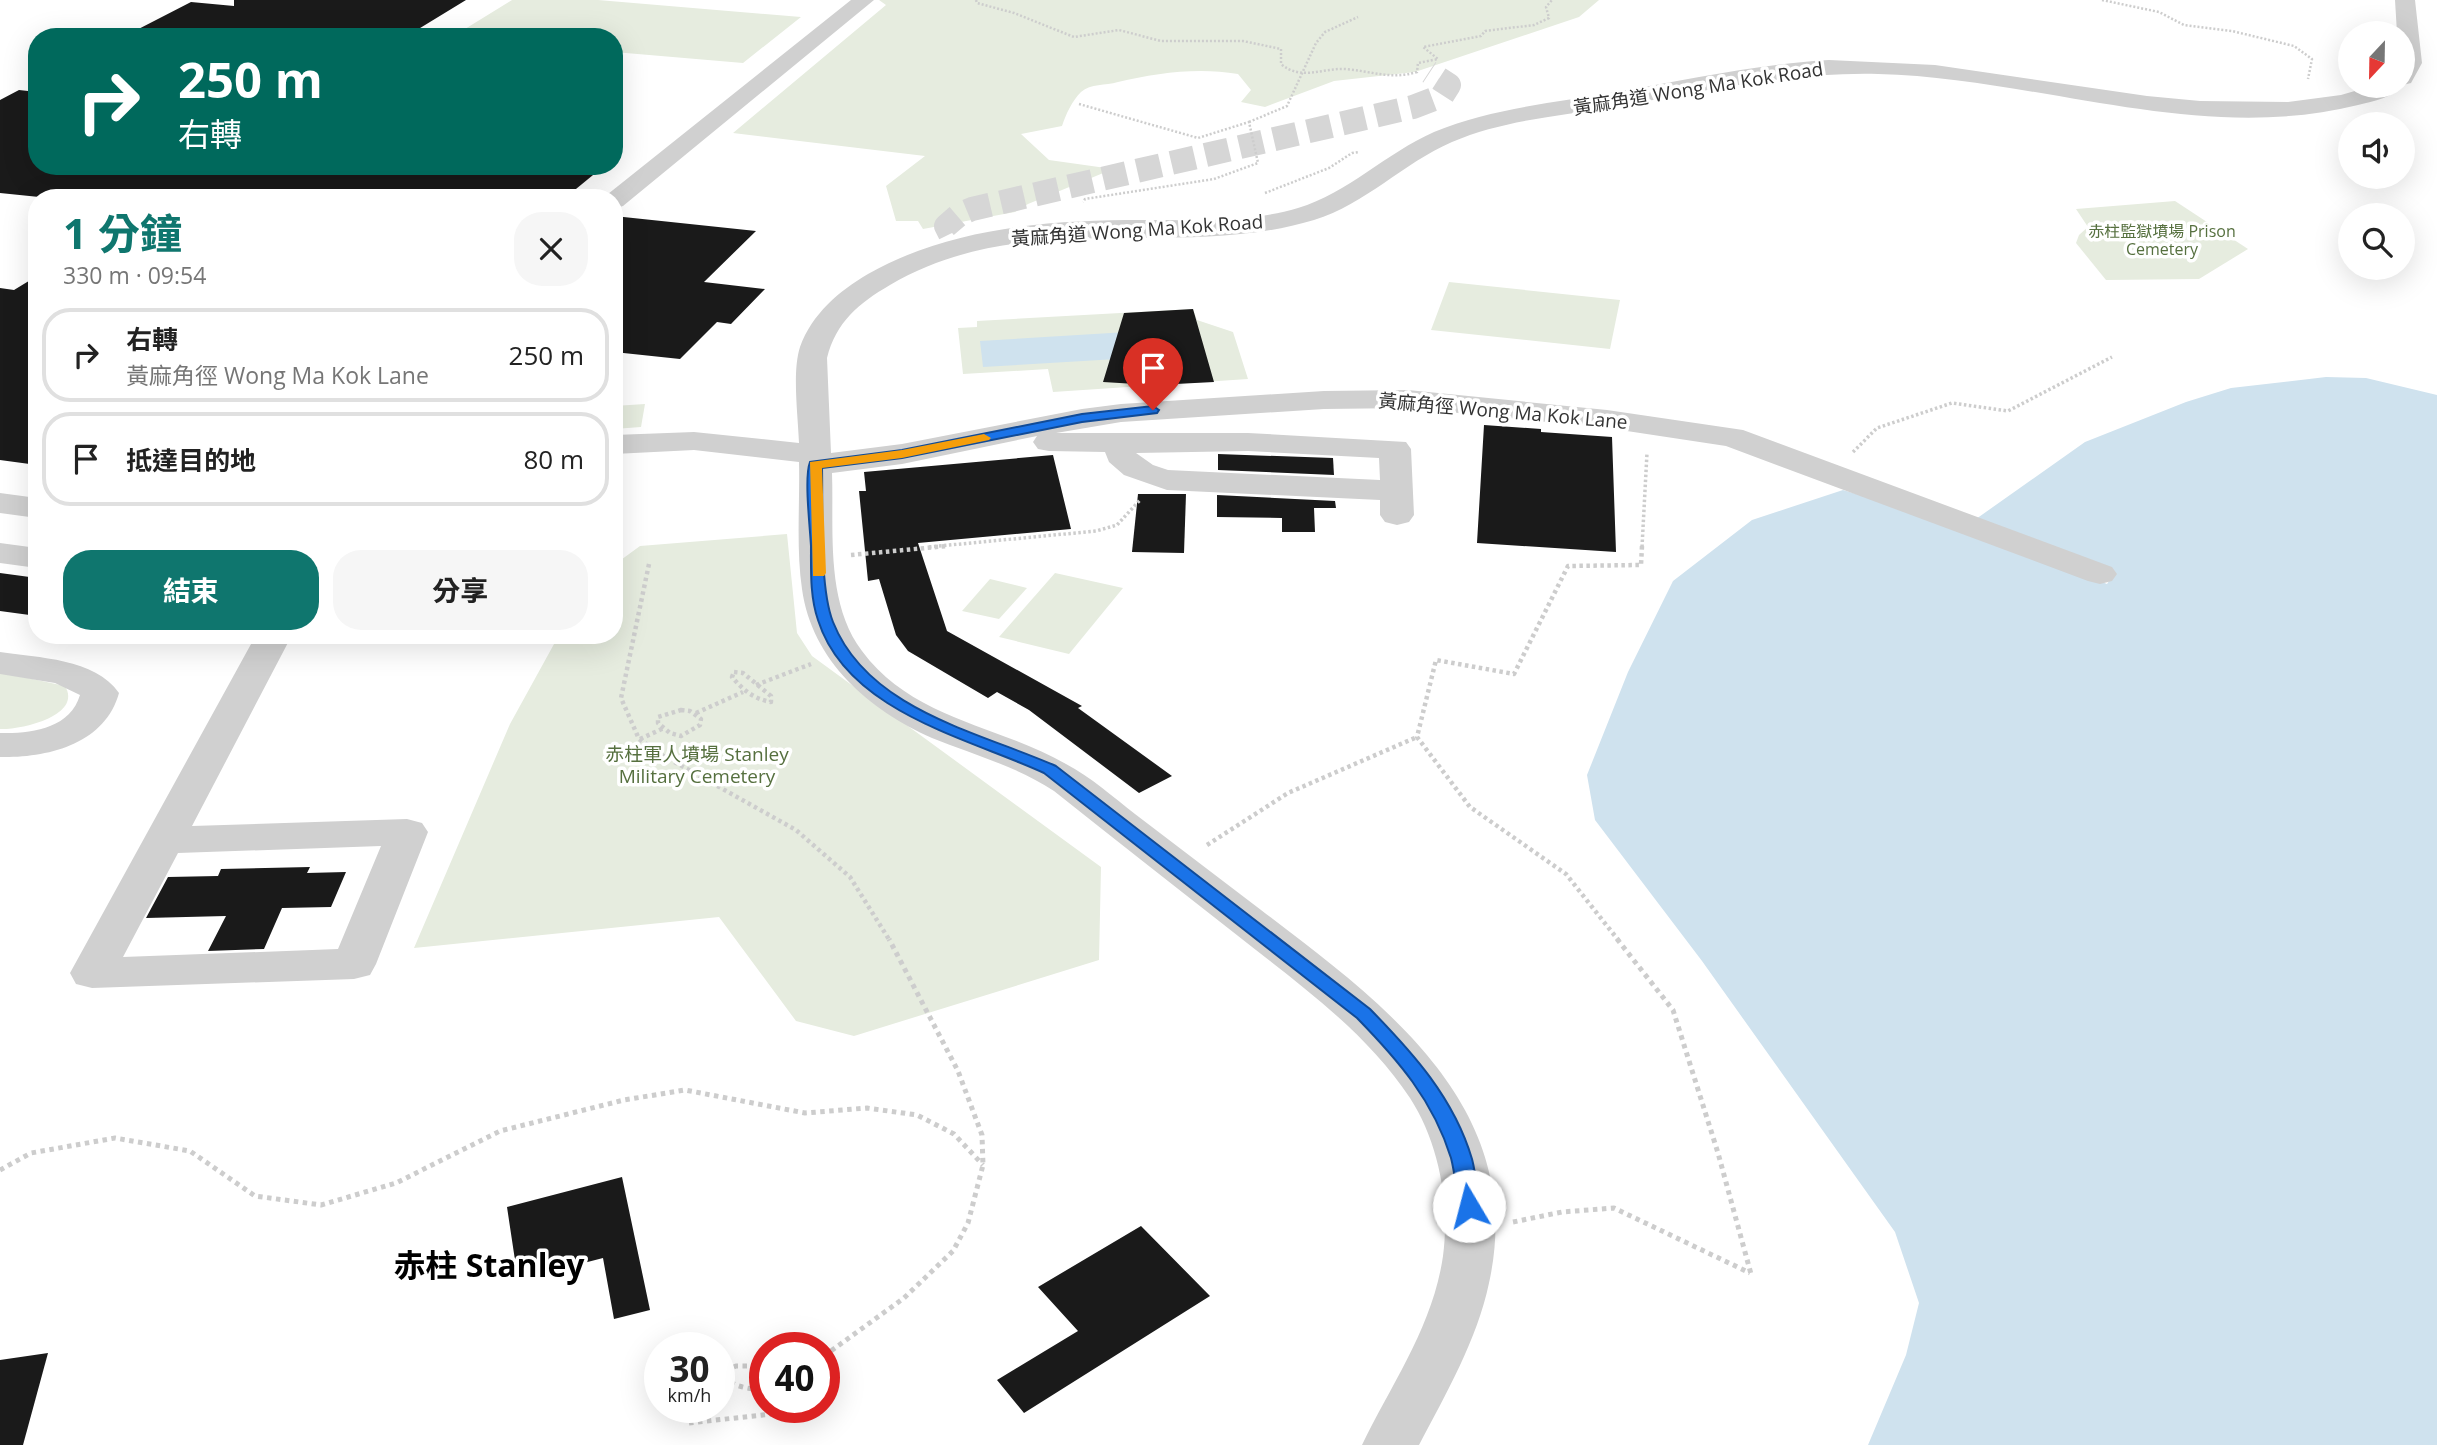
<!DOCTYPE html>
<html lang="zh-TW">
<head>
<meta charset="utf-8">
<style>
	body { margin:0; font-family:"Open Sans","Noto Sans TC",sans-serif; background:#f6f6f6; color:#222; height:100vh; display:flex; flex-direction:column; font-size:26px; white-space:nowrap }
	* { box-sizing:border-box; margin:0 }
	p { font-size:23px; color:#767676 }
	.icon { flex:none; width:38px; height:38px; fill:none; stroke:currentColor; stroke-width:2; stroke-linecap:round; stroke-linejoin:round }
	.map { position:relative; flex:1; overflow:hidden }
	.panel { position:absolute; left:28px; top:189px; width:595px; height:455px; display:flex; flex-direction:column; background:#fff; border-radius:28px; box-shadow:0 7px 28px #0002 }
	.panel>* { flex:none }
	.banner { position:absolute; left:28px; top:28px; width:595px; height:147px; border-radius:28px; box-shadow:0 7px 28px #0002; background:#00695c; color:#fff; overflow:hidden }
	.needle { width:46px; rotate:202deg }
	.tools { position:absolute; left:2338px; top:21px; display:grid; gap:14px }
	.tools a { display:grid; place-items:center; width:77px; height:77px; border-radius:50%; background:#fff; box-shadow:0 7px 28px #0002; font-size:35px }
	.speed { position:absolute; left:644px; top:1332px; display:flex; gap:14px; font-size:35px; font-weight:700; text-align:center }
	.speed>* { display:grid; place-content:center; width:91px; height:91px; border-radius:50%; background:#fff; box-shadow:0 7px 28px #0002; line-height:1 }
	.speed small { font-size:18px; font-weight:400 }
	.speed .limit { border:10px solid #d22; background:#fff; color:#111 }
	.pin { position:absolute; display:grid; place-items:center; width:60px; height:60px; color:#fff; margin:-72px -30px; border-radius:50% 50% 50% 0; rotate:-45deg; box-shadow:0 0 7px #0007 }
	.pin .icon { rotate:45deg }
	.me { position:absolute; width:77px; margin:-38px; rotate:352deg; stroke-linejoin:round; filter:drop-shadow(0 0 5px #0008) }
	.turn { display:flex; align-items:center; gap:24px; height:147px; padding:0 35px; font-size:32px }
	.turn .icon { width:91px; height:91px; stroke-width:2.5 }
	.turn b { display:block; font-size:49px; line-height:60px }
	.round { display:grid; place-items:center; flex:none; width:74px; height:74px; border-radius:28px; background:#f6f6f6 }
	.summary { display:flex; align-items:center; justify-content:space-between; height:119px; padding:0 35px }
	h1 { font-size:42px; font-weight:700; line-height:52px; color:#0f766e }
	.cta { display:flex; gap:14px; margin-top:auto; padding:14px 35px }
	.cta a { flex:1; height:80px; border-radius:28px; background:#0f766e; color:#fff; font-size:28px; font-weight:700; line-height:80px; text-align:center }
	.cta a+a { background:#f6f6f6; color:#222 }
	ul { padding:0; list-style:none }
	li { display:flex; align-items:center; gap:21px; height:94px; margin:0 14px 10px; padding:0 21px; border:4px solid #e0e0e0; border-radius:28px }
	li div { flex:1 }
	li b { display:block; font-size:26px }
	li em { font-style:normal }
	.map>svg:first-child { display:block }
	.green { fill:#e6ecdf }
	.water { fill:#cfe2ee }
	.building { fill:#1a1a1a }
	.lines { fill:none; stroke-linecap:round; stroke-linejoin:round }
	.minor-tunnel { stroke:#d6d6d6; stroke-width:24; stroke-dasharray:24 11; stroke-linecap:butt }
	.path-far3 { stroke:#cdcdcd; stroke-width:2.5; stroke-dasharray:2 2; stroke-linecap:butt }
	.path-far2 { stroke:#cdcdcd; stroke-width:3.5; stroke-dasharray:2.5 2.5; stroke-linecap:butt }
	.path-far1 { stroke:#cdcdcd; stroke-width:4.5; stroke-dasharray:3.5 3.5; stroke-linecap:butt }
	.path { stroke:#cdcdcd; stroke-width:5; stroke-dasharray:4.5 4.5; stroke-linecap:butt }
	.minor { fill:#d0d0d0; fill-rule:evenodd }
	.route { fill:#1a73e8; stroke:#114b97; stroke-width:2 }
	.slow { fill:#f59e0b }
	.labels { text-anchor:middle; stroke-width:7; stroke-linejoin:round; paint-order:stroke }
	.far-park-label { font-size:16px; fill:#56703f; stroke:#fff }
	.street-label { font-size:19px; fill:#333; stroke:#fff }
	.park-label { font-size:19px; fill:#56703f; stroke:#fff }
	.near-district-label { font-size:32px; font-weight:bold; fill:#000; stroke:#fff }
</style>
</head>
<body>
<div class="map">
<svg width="2437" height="1445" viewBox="0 0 2437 1445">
	<rect width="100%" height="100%" fill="#fff"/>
	<!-- green -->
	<g class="green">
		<polygon points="512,0 598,0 801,17 743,63 614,52 614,37 452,37"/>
		<path d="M879,0H1599L1579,17L1415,72L1334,81L1265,107L1241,102L1251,90L1238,74C1198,67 1156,73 1118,82C1105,86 1091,83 1081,92C1072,101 1066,114 1062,126L1021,134L1049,160L1113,169L1028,204L1015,212L923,229L918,221H896L886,186L925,156L733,133L886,5Z"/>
		<polygon points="2175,201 2248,249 2199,279 2106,280 2076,243 2079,235 2088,227 2076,209"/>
		<polygon points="1449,282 1620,300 1610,349 1431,330"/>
		<polygon points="1193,309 1197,320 1233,332 1248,379 1053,392 1048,369 963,374 958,328 977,327 977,321"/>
		<polygon points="645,404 641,427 614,429 614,406"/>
		<polygon points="787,534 797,633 812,656 1101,867 1099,960 854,1036 796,1021 719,917 414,948 510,724 559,635 614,635 614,565 640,546"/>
		<polygon points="1055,573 1123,588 1069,654 999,637"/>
		<polygon points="990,579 1027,588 999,619 962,611"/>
		<path d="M0,672L65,686C83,716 20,730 0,729Z"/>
	</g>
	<!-- water -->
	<g class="water">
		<polygon points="1193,328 1201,354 983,367 980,341"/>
		<polygon points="2326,377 2366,378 2437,395 2437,1445 1868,1445 1906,1355 1919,1303 1895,1232 1702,961 1595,820 1587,775 1628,672 1673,581 1752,520 1843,490 1963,526 2107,584 2114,574 1976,519 2085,442 2186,402 2231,388"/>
	</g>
	<!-- building -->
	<g class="building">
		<polygon points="234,0 466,0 407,36 335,30 335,37 123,37 191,2 234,6"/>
		<polygon points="19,90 37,92 37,166 604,166 565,198 225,198 191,194 185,198 49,198 0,193 0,100"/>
		<polygon points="614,216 756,231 704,282 765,289 731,324 717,322 680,359 614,352"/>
		<polygon points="37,276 37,465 0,460 0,288 14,290"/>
		<polygon points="1193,309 1214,382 1137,386 1136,384 1103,382 1124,313"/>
		<polygon points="1484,425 1541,429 1541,432 1612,437 1616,552 1477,543"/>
		<polygon points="1218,454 1333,458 1334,475 1218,470"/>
		<polygon points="1053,455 1071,529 918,543 947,631 1082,706 1078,708 1172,776 1139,793 1029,710 997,692 988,698 908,651 896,635 879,579 868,581 859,491 866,491 864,472"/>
		<polygon points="1138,494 1186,494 1184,553 1132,552"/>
		<polygon points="1217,495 1335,501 1336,508 1314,508 1315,532 1282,532 1282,518 1217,517"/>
		<polygon points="0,573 37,578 37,616 0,611"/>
		<polygon points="310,867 307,873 346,872 331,907 282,908 264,949 208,951 226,916 146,918 168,877 218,876 221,869"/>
		<polygon points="622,1177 650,1310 614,1319 603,1258 518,1280 507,1207"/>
		<polygon points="1141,1226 1210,1296 1024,1413 997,1380 1078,1331 1038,1287"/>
		<polygon points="48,1353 23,1445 0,1445 0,1360"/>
	</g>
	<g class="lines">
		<!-- minor-tunnel -->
		<polyline class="minor-tunnel" points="950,234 946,226 960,214 972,209 1413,107 1442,96 1449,85 1429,72"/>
		<!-- path-far3 -->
		<g class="path-far3">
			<path d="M976,0L977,3L1014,13L1074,37L1119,30L1161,41H1243L1281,49V64C1301,81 1322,68 1345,69C1371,71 1391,80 1417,72L1418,63L1438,59L1423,47L1481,36L1485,31L1534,25L1549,18L1546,7L1552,0"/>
			<polyline points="2102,0 2159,12 2184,25 2232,31 2294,46 2312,59 2308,79"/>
			<polyline points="1079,104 1198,138 1249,122 1258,163 1214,179 1085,199 1083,202"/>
			<polyline points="1249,122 1287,106 1316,43 1325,32 1358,17"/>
			<polyline points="1265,193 1329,168 1352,153 1359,152"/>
		</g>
		<!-- path-far2 -->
		<g class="path-far2">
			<polyline points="1853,452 1877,428 1952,403 2008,411 2112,357"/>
			<polyline points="929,547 1096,531 1117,525 1140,500"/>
			<polyline points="1642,547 1647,453"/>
		</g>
		<!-- path-far1 -->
		<g class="path-far1">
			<polyline points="851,555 947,546"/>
			<polyline points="649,564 621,698 639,739 662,755 796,830 850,877 890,941"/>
			<path d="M734,672L743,673L771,696V702C754,699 743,690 732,677Z"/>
			<polyline points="756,685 811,664"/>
			<polygon points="681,710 690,711 701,719 700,725 681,736 670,733 658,723 658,717"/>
			<polyline points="696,713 743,692"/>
			<polyline points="640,739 664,728"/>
			<polyline points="1207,845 1288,793 1417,737"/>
			<polyline points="1619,941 1566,874 1470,807 1417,737 1436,660 1514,674 1568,566 1641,565 1642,546"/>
		</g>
		<!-- path -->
		<g class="path">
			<polyline points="1617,939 1673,1010 1718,1153 1751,1274"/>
			<polyline points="0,1170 31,1153 115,1138 190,1151 255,1196 321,1205 396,1183 500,1131 624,1100 685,1090 805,1113 867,1108 917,1115 954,1134 983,1165"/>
			<polyline points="1513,1222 1562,1212 1614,1208 1750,1273"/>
			<polyline points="824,1356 904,1298 953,1251 968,1223 983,1165 982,1135 958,1071 889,939"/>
			<path d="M765,1366H736L725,1371C725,1388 751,1388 765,1391"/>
			<polyline points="689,1423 772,1414 779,1407"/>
		</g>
		<!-- minor -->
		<g class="minor">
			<polygon points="851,0 874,0 623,206 614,209 614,198 603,198"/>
			<polygon points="2395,0 2415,0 2422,63 2411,83 2403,85 2403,33 2397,33"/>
			<path d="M1829,60L1935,65L2147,96L2200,101L2288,102L2341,95L2372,86H2403C2393,97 2374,101 2358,105C2198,145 2039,78 1878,74C1788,72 1703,91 1614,107C1560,116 1503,120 1452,142C1403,163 1366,204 1314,220C1174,262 1027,205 890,285C859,303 836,322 827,358L831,453L902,444L1082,409L1121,404L1324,391L1408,390L1607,410L1743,430L2112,567L2117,574L2112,581L2100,584L2088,581L1726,446L1607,428L1408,408L1324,409L1121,422L1056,433H1248L1406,442L1411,449L1414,515L1409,522L1397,525L1385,522L1380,515V500L1167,490L1124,475L1109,462L1105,452L1049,451L1038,449L1033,442L1037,436L902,464L832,473C834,530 825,602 862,651C912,719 998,725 1066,764C1091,777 1113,797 1135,814C1177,846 1219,878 1261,910C1383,1003 1528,1107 1489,1283C1477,1340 1446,1394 1419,1445H1362C1392,1383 1433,1326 1443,1256C1450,1203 1439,1143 1410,1098C1365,1030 1296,982 1233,932C1173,885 1113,838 1054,791C1016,766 974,755 932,738C869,710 812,661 802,589C796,548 800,503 799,462L694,450L614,454V435L694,432L799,443C798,415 792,372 800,347C812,314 839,291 868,274C951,227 1049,220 1142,220C1193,220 1248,223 1298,208C1348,193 1386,153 1434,132C1491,108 1555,103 1615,92C1687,80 1757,64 1829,60ZM1248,451L1379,458L1380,480L1168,470L1153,465L1136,453Z"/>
			<polygon points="0,493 37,498 37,518 0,513"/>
			<polygon points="0,543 37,548 37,568 0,563"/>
			<path d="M256,635H292L192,826L407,819L422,823L428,832L376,964L370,975L354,979L92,988L76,984L70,973ZM381,846L338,949L123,957L178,853Z"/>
			<path d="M0,652C38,658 95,658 119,693C105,744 48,758 0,757V733C30,734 70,729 80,695L55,683L0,674Z"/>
		</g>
	</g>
	<!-- route -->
	<path class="route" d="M1153,406L1159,410L1157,413L1082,422L902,458L822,468C823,508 819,587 833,622C868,710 979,732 1056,766L1370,1009C1413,1053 1454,1098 1472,1159C1476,1174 1477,1191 1480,1206L1476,1212L1469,1214L1462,1212L1459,1206C1456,1190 1455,1173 1451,1158C1433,1100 1398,1060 1357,1018L1044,773C968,738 847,712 818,620C810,597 811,571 811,546C810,527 804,477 810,462L902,450L1082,414Z"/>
	<!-- slow -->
	<polygon class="slow" points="984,434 991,438 989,440 902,458 822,468 826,573 824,576 813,576 810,462 902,450"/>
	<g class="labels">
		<!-- far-park labels -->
		<g class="far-park-label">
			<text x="2162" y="237">赤柱監獄墳場 Prison<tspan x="2162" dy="18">Cemetery</tspan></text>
		</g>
		<!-- street labels -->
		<g class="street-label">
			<text transform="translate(1698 88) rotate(-9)" y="7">黃麻角道 Wong Ma Kok Road</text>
			<text transform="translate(1137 230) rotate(-4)" y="7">黃麻角道 Wong Ma Kok Road</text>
			<text transform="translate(1503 411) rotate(5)" y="7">黃麻角徑 Wong Ma Kok Lane</text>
		</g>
		<!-- park labels -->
		<g class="park-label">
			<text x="697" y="761">赤柱軍人墳場 Stanley<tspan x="697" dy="22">Military Cemetery</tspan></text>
		</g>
		<!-- near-district labels -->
		<g class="near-district-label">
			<text x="489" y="1277">赤柱 Stanley</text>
		</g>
	</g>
</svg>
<div class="tools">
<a><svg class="needle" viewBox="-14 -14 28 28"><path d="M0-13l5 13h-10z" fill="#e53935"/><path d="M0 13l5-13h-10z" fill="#767676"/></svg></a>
<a><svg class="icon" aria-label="sound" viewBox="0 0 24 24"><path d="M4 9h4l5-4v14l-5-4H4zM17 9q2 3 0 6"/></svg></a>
<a><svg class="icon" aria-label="search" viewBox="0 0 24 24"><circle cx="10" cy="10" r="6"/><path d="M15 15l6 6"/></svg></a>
</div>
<div class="speed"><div>30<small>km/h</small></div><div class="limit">40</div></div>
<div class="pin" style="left:1153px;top:410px;background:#d93025"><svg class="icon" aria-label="arrive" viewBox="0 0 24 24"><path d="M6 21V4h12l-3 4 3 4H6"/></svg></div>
<svg class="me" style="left:1469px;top:1206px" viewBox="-20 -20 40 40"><circle r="19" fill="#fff"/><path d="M0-13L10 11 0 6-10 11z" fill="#1a73e8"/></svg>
<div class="banner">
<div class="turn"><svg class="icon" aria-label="right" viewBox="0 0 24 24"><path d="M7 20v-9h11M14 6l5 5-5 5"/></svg><div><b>250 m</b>右轉</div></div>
</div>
<section class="panel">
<div class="summary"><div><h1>1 分鐘</h1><p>330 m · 09:54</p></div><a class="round"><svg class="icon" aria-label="close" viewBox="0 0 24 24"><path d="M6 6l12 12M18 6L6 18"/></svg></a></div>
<ul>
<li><svg class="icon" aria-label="right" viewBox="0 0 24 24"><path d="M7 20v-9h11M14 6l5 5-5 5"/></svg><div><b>右轉</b><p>黃麻角徑 Wong Ma Kok Lane</p></div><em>250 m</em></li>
<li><svg class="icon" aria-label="arrive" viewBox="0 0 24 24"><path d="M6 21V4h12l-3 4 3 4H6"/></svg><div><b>抵達目的地</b></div><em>80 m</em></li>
</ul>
<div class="cta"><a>結束</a><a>分享</a></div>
</section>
</div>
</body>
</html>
